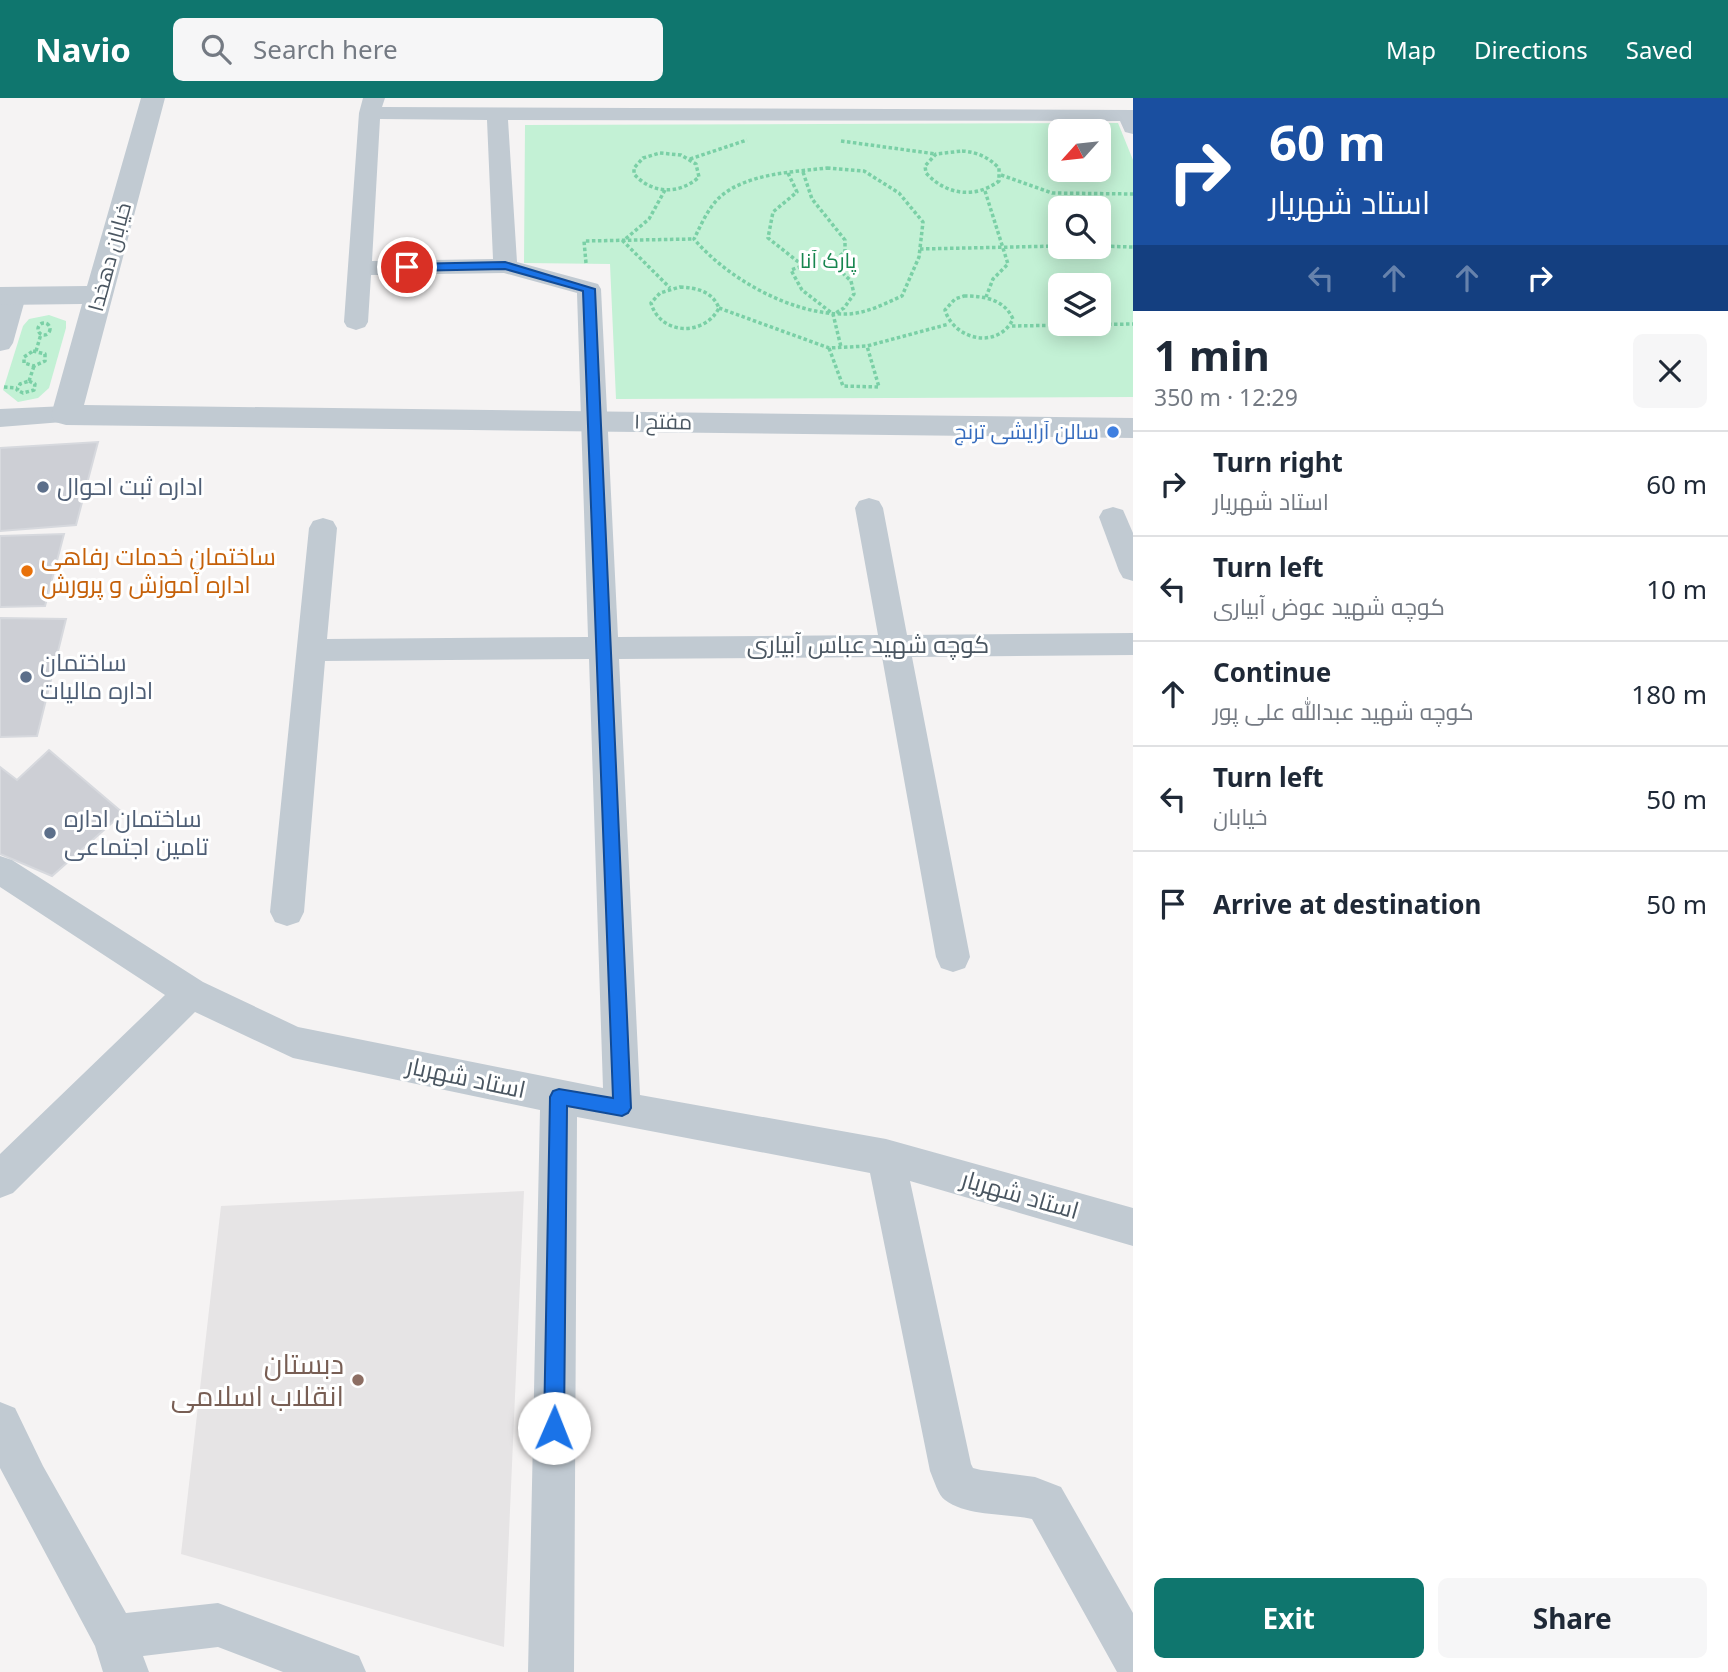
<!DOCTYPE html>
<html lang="en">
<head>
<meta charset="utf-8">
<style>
	body { margin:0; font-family:"Noto Sans",Cairo,sans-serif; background:#f6f6f7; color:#1f2937; height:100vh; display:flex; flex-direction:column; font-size:26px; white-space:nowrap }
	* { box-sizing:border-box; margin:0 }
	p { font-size:23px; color:#747a83 }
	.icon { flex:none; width:38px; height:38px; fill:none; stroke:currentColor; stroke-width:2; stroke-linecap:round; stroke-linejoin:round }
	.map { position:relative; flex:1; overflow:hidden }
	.drawer { display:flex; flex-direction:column; background:#fff; width:595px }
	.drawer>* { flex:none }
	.top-card { background:#1a4fa0; color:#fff; overflow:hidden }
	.needle { width:46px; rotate:243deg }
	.fabs { position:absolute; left:1048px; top:21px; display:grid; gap:14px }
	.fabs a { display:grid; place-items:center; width:63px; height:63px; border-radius:10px; background:#fff; box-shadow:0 4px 18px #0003; font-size:35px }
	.pin { position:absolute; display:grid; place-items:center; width:60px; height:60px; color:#fff; margin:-30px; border:4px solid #fff; border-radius:50%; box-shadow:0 2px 7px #0007 }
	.me { position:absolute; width:77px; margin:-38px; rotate:1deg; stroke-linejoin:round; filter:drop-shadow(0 0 5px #0008) }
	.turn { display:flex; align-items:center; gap:24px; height:147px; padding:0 21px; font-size:32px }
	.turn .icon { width:91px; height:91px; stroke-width:2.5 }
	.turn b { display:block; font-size:49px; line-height:60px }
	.lanes { display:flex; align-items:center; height:66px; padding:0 21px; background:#0003; justify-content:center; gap:35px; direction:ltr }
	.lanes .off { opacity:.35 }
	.round { display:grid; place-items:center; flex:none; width:74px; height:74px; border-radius:10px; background:#f6f6f7 }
	.summary { display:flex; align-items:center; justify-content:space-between; height:119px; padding:0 21px }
	h1 { font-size:42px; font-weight:700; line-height:52px }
	.cta { display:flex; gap:14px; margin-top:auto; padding:14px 21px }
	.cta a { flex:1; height:80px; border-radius:10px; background:#0f766e; color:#fff; font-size:28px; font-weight:700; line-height:80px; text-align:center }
	.cta a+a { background:#f6f6f7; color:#1f2937 }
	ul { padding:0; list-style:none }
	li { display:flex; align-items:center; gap:21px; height:105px; padding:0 21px; border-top:2px solid #e0e1e3 }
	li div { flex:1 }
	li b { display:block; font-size:26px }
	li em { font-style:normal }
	header { display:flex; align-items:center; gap:42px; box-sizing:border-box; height:98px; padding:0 35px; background:#0f766e; color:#fff }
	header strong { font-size:33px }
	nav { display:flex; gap:38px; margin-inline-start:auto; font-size:24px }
	.search { width:490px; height:63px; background:#f6f6f7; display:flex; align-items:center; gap:18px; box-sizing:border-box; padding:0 24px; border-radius:10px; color:#747a83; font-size:26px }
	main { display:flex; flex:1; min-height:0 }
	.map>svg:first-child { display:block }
	.education { fill:#e6e4e5 }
	.green { fill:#c3f1d5; fill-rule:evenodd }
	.building { fill:#cdcfd5; stroke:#d7d9de; stroke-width:2 }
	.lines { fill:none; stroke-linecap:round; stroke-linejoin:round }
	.path { stroke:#7ad0a6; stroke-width:3.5; stroke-dasharray:3.5 2.5; stroke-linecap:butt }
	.minor { fill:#c1cad2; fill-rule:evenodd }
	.tertiary { fill:#c1cad2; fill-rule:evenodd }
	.route { fill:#1a73e8; stroke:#114b97; stroke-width:2 }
	.shop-dot { fill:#3f7fe0; stroke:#fff; stroke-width:2.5 }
	.service-dot { fill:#5c6f8a; stroke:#fff; stroke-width:2.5 }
	.food-dot { fill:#e8710a; stroke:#fff; stroke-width:2.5 }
	.education-dot { fill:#8d6e63; stroke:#fff; stroke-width:2.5 }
	.labels { text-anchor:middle; stroke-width:6; stroke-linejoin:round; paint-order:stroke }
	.far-street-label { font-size:21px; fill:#4a5661; stroke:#fff }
	.far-park-label { font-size:21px; fill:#17864f; stroke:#fff }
	.far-shop-label { font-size:21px; fill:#366cbe; stroke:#fff; text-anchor:end }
	.service-label { font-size:24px; fill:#4e5e75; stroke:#fff; text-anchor:start }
	.food-label { font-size:24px; fill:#c56008; stroke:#fff; text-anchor:start }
	.street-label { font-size:24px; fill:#4a5661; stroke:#fff }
	.near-education-label { font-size:28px; fill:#785e54; stroke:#fff; text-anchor:end }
</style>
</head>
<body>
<header>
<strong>Navio</strong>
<div class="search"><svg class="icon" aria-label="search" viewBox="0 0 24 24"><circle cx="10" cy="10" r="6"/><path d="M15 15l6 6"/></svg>Search here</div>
<nav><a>Map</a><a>Directions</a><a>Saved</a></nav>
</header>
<main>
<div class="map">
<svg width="1133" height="1574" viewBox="0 0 1133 1574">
	<rect width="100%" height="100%" fill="#f5f3f3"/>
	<!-- education -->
	<polygon class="education" points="524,1093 504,1549 181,1456 221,1108"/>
	<!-- green -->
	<g class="green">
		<path d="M1118,25L1133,62V299L616,301L610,166L524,165L525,27ZM1060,33H1099V72H1060ZM1060,110H1099V149H1060ZM1060,187H1099V226H1060Z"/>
		<polygon points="49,217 66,223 66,230 49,290 38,300 18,304 3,292 23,228 29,221"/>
	</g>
	<!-- building -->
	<g class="building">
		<polygon points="98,344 76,427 0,433 0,350"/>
		<polygon points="64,436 45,508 0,509 0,438"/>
		<polygon points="0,520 66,521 37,638 0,639"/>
		<polygon points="49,652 123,715 52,778 0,756 0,669 17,682"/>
	</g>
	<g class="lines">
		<!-- path -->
		<g class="path">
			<polyline points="841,43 936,56"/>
			<path d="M962,53C977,54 988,59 999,70V83C975,101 946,97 926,75L925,68L936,56Z"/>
			<path d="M660,55L681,57L696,66L699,79C679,97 652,96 634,76V70L643,60Z"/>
			<polyline points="690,61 747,42"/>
			<path d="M827,70L864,73L899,95L923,124L919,159L902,198C884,206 865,216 846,216C792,217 728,181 694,141C701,127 708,110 720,99C747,75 794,74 827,70Z"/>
			<polyline points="803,74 812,101 845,142 845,154 831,164 851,183 854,196 844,210 834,216"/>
			<polyline points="788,75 797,94 773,114 768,140 801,166"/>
			<polyline points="1001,77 1052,95 1133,96"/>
			<polyline points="665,92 649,121 623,143 670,190"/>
			<polyline points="985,93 1008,166 993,181 986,199"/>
			<polyline points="1099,148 1133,149"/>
			<polyline points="920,151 1060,148"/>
			<polyline points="830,164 816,163 791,172 802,192 833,216 841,249"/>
			<polyline points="586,165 584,143 694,141"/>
			<path d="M680,189C697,190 712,193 719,210C704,239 660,237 651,205L660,195Z"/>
			<path d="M964,198C984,198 1004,201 1013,221C998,252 954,242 945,212L955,201Z"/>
			<polyline points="719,210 829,250 867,248 949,226"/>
			<circle cx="44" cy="231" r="6"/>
			<polyline points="1012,228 1133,226"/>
			<polyline points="829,250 843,288 879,289 867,248"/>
			<polygon points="33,253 45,256 45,263 34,268 24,265 24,259"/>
			<polyline points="36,253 41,236"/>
			<polygon points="29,283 35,286 34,292 23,295 17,292 20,286"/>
			<polyline points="29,283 34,268"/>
			<polyline points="4,289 17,290"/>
		</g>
		<!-- minor -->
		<g class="minor">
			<path d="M363,0H385L382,9L1133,12V36L1125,34L1120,23L508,22L517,164L598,186L601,191L618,539L878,537L855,410L859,403L869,400L879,403L883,410L907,537L1133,535V557L912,559L970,859L965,870L953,874L941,870L936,859L882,559L619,561L640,997L886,1041L1133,1110V1148L910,1083L971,1366L973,1370L981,1372L1035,1379L1061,1389L1133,1515V1574H1117L1032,1421C1006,1415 968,1419 945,1402C938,1397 934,1382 930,1373L870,1075L577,1019L574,1574H528L540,1012L293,960L195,914L13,1095L0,1100V1056L165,897L0,789V758L12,762L203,884L298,929L603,990L589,561L325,563L304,814L299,824L287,828L275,824L270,814L309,430L313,423L323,420L333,423L337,430L327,541L588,539L577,195L504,175L371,177L368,224L365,229L356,232L347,229L344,224L359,15ZM380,21L487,22L493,161L372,163Z"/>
			<polygon points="14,191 23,193 26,198 13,245 9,251 0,253 0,204 5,193"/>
			<polygon points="66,308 75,311 79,317 75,323 0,329 0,311"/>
			<polygon points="1113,409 1123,412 1133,435 1133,483 1123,480 1119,473 1099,419 1103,412"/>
			<polygon points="0,1304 15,1310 43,1368 126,1515 218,1505 359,1558 366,1574 283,1574 218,1549 143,1558 149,1574 103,1574 95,1548 0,1370"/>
		</g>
		<!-- tertiary -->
		<polygon class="tertiary" points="141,0 165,0 84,307 1133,320 1133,340 66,327 55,324 51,317 82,206 0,207 0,189 87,188"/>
	</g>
	<!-- route -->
	<polygon class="route" points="505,164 595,191 631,1010 628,1015 622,1018 567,1008 564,1330 561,1337 554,1340 547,1337 544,1330 550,999 553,993 559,991 613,1000 583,193 505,171 407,173 401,169 407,166"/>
	<!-- markers -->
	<circle class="shop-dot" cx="1113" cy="334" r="7"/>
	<g class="service-dot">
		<circle cx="43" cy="389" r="7"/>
		<circle cx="26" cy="579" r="7"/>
		<circle cx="50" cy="735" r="7"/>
	</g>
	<circle class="food-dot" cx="27" cy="473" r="7"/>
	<circle class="education-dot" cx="358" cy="1282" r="7"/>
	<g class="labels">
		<!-- far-street labels -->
		<g class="far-street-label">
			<text transform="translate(110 159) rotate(-75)" y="7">خیابان دهخدا</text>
			<text transform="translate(663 324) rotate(1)" y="7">مفتح ۱</text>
		</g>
		<!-- far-park labels -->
		<g class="far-park-label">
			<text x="828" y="170">پارک آنا</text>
		</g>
		<!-- far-shop labels -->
		<g class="far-shop-label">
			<text x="1099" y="341">سالن آرایشی ترنج</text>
		</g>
		<!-- service labels -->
		<g class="service-label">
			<text x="57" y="397">اداره ثبت احوال</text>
			<text x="40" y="573">ساختمان<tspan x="40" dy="28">اداره مالیات</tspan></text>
			<text x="64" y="729">ساختمان اداره<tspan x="64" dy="28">تامین اجتماعی</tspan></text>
		</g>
		<!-- food labels -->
		<g class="food-label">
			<text x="41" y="467">ساختمان خدمات رفاهی<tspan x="41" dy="28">اداره آموزش و پرورش</tspan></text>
		</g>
		<!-- street labels -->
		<g class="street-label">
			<text x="868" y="555">کوچه شهید عباس آبیاری</text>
			<text transform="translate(466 980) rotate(12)" y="8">استاد شهریار</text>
			<text transform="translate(1020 1097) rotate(16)" y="8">استاد شهریار</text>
		</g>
		<!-- near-education labels -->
		<g class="near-education-label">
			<text x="344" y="1276">دبستان<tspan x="344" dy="32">انقلاب اسلامی</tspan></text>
		</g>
	</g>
</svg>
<div class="fabs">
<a><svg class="needle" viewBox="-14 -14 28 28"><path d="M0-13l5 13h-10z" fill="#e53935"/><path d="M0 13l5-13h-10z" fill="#747a83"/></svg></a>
<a><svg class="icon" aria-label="search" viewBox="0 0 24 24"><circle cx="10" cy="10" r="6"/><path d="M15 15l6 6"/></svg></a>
<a><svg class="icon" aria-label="layers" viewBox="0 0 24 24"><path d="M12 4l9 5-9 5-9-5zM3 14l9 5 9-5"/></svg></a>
</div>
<div class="pin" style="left:407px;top:169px;background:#d93025"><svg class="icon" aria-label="arrive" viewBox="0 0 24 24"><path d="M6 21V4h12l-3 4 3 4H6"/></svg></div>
<svg class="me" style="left:554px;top:1330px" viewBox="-20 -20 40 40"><circle r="19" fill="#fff"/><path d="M0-13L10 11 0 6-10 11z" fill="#1a73e8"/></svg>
</div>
<section class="drawer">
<div class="top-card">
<div class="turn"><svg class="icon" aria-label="right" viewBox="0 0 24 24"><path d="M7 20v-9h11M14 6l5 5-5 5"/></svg><div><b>60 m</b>استاد شهریار</div></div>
<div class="lanes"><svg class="icon off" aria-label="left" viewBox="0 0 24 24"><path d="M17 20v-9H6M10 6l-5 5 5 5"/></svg><svg class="icon off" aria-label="ahead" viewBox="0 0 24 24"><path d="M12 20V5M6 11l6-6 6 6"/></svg><svg class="icon off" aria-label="ahead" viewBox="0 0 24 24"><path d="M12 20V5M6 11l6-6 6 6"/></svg><svg class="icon" aria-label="right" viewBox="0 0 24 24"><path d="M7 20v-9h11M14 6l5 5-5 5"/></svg></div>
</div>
<div class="summary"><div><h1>1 min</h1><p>350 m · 12:29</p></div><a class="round"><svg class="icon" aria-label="close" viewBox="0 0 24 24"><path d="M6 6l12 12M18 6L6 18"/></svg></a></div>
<ul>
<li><svg class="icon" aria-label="right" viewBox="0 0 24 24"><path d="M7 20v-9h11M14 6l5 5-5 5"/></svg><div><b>Turn right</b><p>استاد شهریار</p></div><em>60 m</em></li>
<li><svg class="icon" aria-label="left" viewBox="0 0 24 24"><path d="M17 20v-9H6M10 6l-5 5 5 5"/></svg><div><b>Turn left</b><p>کوچه شهید عوض آبیاری</p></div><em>10 m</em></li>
<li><svg class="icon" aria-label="ahead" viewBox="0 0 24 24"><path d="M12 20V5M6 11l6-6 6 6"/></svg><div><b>Continue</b><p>کوچه شهید عبدالله علی پور</p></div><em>180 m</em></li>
<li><svg class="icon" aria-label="left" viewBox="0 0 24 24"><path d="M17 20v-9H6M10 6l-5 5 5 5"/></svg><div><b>Turn left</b><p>خیابان</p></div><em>50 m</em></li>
<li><svg class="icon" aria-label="arrive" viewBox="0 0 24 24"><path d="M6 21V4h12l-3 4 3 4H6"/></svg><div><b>Arrive at destination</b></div><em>50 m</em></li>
</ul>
<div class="cta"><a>Exit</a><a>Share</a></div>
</section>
</main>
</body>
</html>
